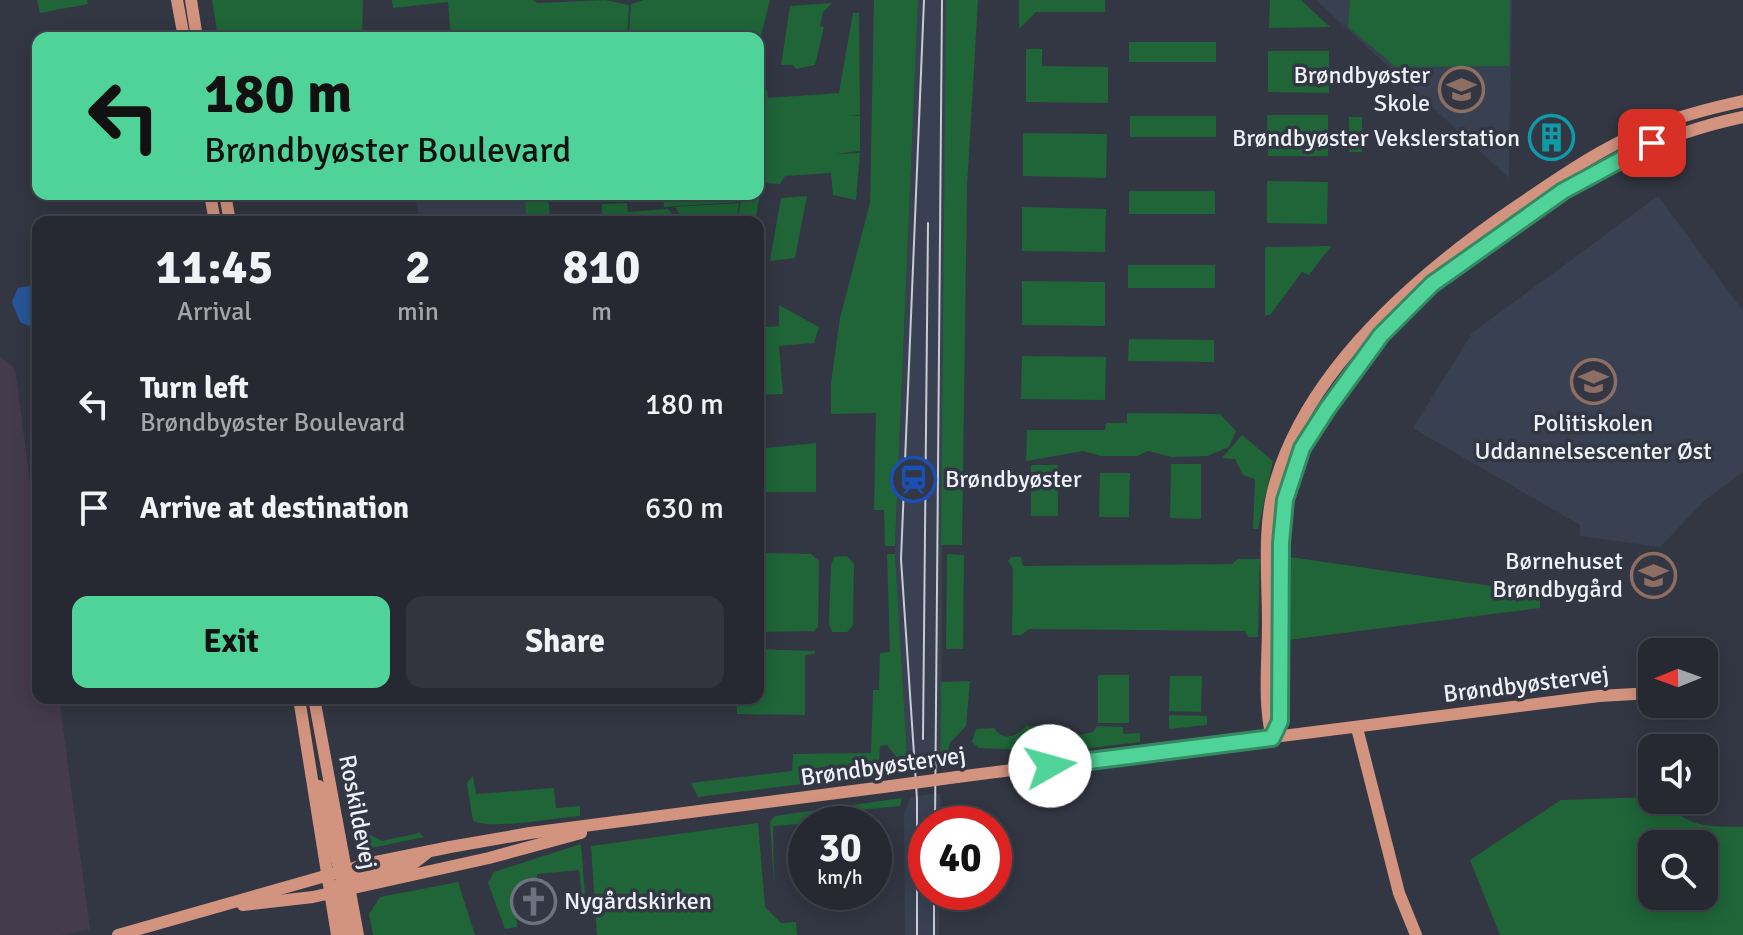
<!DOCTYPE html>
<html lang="en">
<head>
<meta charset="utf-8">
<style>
	body { margin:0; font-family:Signika,sans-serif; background:#32353e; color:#f1f3f6; height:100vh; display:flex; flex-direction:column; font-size:30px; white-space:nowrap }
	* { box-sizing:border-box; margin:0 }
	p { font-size:26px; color:#a4a6ac }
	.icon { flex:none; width:44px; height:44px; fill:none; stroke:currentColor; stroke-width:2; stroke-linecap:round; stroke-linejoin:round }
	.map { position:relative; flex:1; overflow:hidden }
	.side { position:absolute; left:32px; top:216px; width:732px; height:488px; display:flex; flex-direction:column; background:#262932; border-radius:16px; box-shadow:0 4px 20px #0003,0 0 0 2px #42454d }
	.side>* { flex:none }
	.guide { position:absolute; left:32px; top:32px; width:732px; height:168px; border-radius:16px; box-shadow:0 4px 20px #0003,0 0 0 2px #42454d; background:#50d398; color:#111; overflow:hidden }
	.needle { width:52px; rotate:269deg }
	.buttons { position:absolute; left:1638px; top:638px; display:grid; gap:16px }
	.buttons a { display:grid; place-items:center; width:80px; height:80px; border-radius:16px; background:#262932; box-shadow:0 4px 20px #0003,0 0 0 2px #42454d; font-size:40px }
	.speed { position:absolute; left:788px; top:806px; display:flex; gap:16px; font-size:40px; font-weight:700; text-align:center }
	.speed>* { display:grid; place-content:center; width:104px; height:104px; border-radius:50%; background:#262932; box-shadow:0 4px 20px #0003,0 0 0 2px #42454d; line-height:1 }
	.speed small { font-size:20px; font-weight:400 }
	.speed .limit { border:12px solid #d22; background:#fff; color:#111 }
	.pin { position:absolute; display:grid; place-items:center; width:68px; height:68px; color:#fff; margin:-34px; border-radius:16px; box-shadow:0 4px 12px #0006 }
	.me { position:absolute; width:88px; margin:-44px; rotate:83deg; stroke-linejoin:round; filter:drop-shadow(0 0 6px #0008) }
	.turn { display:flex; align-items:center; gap:28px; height:168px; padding:0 40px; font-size:36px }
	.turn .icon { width:104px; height:104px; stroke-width:2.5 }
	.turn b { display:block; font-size:56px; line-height:68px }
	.eta { display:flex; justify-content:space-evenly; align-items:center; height:136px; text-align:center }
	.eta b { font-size:48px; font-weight:700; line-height:56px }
	.button { display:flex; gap:16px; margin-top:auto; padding:16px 40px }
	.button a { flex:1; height:92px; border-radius:16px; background:#50d398; color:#111; font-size:32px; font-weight:700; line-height:92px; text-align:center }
	.button a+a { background:#32353e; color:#f1f3f6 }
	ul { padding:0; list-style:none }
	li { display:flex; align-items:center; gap:24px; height:104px; padding:0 40px }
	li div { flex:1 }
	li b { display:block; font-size:30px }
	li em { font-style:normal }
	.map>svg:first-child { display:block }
	.built { fill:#394051 }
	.industrial { fill:#443b4b }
	.green { fill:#1f6538; fill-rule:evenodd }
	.water { fill:#265699 }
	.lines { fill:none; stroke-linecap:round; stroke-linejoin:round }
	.secondary { stroke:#d3947f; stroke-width:12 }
	.tram { stroke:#c8cbd3; stroke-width:2 }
	.rail { stroke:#c8cbd3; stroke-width:2 }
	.secondary-bridge { stroke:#d3947f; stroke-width:12 }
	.route-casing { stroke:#348963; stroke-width:20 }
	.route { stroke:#50d398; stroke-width:14 }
	.labels { text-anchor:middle; stroke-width:7; stroke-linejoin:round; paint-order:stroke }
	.poi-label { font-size:24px; fill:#eef1f8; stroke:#333743; text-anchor:end }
	.street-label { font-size:24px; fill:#eef1f8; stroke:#333743 }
</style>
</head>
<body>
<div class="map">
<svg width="1743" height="935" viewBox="0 0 1743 935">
	<rect width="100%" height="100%" fill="#333743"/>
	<!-- built -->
	<g class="built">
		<polygon points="918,0 946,0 941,767 908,771 895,554"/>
		<polygon points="1316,0 1512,0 1509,178"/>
		<polygon points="420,194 524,194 527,222 421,222 414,196"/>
		<polygon points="1658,196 1743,311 1743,472 1705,500 1660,547 1580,536 1580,525 1413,428 1472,333"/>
		<polygon points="941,793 940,824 926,824 926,892 940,892 939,935 905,935 904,814 911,797"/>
	</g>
	<!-- industrial -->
	<polygon class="industrial" points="0,356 15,369 38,541 38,698 59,698 90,929 62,935 0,935"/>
	<!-- green -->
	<g class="green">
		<polygon points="37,0 87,0 88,4 40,13"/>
		<polygon points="212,0 363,0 362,38 218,38"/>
		<polygon points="392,0 533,0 538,3 605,0 629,5 627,38 451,38 448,2 393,8"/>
		<polygon points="644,0 770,0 758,47 758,38 655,38 629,33 631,4"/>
		<polygon points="874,0 918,0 895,546 885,546 884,510 874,510 876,413 831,414 831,383 840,318 870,203"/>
		<polygon points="946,0 978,0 967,187 962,545 941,545"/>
		<polygon points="1019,0 1105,0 1105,12 1036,12 1019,29"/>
		<polygon points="1270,0 1301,0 1330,27 1269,28"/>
		<polygon points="1350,0 1510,0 1509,66 1396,67 1348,27"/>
		<polygon points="832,3 823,12 820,26 824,27 815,65 796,69 793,65 781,65 790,6"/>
		<polygon points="853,13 859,13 860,115 848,116 860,116 860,151 835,154 860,153 856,200 833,195 831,173 785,176 780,184 762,183 755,222 737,222 742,194 758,194 758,94 763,89 767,90 768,98 839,93"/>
		<rect x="1129" y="42" width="87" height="20"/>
		<polygon points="1026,49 1042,49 1042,66 1108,67 1108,103 1026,102"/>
		<polygon points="1268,51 1329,51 1329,93 1268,92"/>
		<polygon points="1267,115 1328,115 1328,156 1268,156"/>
		<rect x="1130" y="116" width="86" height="21"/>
		<rect x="1349" y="117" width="13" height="35"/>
		<polygon points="1023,133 1107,134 1106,178 1023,176"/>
		<polygon points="1267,181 1328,182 1327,224 1267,223"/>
		<rect x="1129" y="191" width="86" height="23"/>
		<polygon points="524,194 548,194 550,217 602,214 602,204 627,203 628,212 668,209 678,222 527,222"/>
		<polygon points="663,194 740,194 739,202 664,207"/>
		<polygon points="807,196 795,258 770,261 781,198"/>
		<polygon points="739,203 736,222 685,222 675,207"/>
		<polygon points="1022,207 1106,209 1105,252 1022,251"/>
		<polygon points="1331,246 1309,275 1302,272 1270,315 1265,315 1265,247"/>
		<rect x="1128" y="265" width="87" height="23"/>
		<polygon points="1022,281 1105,282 1105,326 1022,325"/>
		<polygon points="779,305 819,327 814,343 779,346 783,394 758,395 758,328 779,326"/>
		<polygon points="1129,339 1214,340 1214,362 1128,361"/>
		<polygon points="1022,356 1106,357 1105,400 1021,399"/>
		<polygon points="1127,413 1220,414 1236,431 1229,447 1207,456 1172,457 1148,451 1137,456 1101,456 1083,451 1026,461 1027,430 1105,430 1106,423 1127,423"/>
		<polygon points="1242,435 1273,461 1258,529 1253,529 1255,479 1243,475 1235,459 1222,458"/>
		<polygon points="816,443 816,492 758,492 758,449"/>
		<polygon points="1171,464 1201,464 1201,519 1170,518"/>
		<rect x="1031" y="465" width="27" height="51"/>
		<polygon points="1100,473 1130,473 1129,517 1099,517"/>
		<polygon points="758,553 811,554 819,561 818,627 814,631 758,632"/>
		<polygon points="887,554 895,554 908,771 887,745 880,746 879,762 844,779 698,797 691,783 792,771 793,754 871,753 873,690 879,690 880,653 890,652"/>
		<polygon points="947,554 964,555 963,649 946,649"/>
		<polygon points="847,556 854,564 853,625 847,632 832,632 829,624 831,565 834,557"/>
		<polygon points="1011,557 1021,557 1023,566 1232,564 1238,559 1260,559 1258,637 1248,637 1245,631 1029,629 1021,635 1012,635 1013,568 1008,561"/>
		<polygon points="1290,557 1540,593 1540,608 1288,640"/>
		<polygon points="758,649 815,651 815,654 805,655 805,715 737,714 737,698 758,698"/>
		<rect x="1098" y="675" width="31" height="48"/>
		<polygon points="1170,676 1202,676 1201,712 1169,711"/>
		<polygon points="970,681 966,726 950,743 945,766 941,767 941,682"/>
		<polygon points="1169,715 1207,716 1207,725 1169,729"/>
		<path d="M1026,726L1066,728L1079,735L1093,732L1097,726L1123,727V734L1140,733V742L1023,756L1021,750L979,748L972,742L976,729L994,728C1003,742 1017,737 1026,726Z"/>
		<path d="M473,776L476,794L554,788L556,808L580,806V816C553,818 493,830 473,821L467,783Z"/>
		<path d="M1652,797L1666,800C1686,829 1710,826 1743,827V935H1500L1470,860L1561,800ZM1704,844V896H1652V844Z"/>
		<polygon points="902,798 900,806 859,810 849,820 773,826 774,886 770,822 775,816"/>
		<polygon points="758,823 765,907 781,923 796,922 797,935 597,935 591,846"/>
		<polygon points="361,830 382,841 419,833 424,837 371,848 358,843 355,832"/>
		<polygon points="581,844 585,895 582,895 579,870 537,874 538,888 515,890 517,927 505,929 488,883 494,872"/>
		<polygon points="458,882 475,935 373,935 369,914 380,897"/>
	</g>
	<!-- water -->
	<polygon class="water" points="38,284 38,330 20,322 12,302 18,288"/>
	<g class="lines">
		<!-- secondary -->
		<g class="secondary">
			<polyline points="177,0 184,38"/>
			<polyline points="191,0 197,38"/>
			<polyline points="210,194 215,222"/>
			<polyline points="225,194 230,222"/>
			<polyline points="299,698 337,935"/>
			<polyline points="314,698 358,935"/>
			<polyline points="1357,728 1399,893 1416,935"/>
			<path d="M1272,738C1263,703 1268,661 1268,624C1268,577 1262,525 1276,480C1311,364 1424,269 1520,204C1560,177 1600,149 1645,130C1676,117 1710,108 1743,101"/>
			<path d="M1272,738L1280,721C1279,655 1271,546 1288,485C1298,452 1317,423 1337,395C1424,267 1591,148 1743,117"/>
			<polyline points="957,777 1599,696 1652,693"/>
			<polyline points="319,786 341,877"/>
			<polyline points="343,880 414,863 427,853"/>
			<polyline points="338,885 348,935"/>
			<polyline points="243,905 313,897 489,858 581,833"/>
			<polyline points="118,935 371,863 450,847 530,833 891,786"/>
		</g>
		<!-- tram -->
		<g class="tram">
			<polyline points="923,739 928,223"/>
			<polyline points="917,935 917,799 901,559 924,0"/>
		</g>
		<!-- rail -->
		<g class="rail">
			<polyline points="935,824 942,0"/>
			<polyline points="934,935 934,892"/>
		</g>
		<!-- secondary-bridge -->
		<polyline class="secondary-bridge" points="891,786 957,777"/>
	</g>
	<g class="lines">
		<defs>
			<polyline id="route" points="1050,766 1272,738 1280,721 1281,543 1285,500 1302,448 1327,409 1381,335 1432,284 1563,191 1652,143"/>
		</defs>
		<!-- route casing -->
		<use href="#route" class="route-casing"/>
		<!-- route -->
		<use href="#route" class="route"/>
	</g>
	<!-- icons -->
	<defs>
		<symbol id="school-ring" viewBox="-11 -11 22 22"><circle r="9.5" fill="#333743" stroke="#8d6e63" stroke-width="1.5"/><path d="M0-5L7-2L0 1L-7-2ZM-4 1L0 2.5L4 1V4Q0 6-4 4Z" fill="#8d6e63"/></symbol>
		<symbol id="building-ring" viewBox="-11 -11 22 22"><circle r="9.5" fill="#333743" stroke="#0f9aa8" stroke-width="1.5"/><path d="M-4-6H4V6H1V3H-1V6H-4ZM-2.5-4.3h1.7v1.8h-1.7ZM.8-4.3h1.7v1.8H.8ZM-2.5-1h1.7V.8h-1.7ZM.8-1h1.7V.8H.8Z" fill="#0f9aa8"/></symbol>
		<symbol id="university-ring" viewBox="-11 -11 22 22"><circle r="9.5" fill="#333743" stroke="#8d6e63" stroke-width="1.5"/><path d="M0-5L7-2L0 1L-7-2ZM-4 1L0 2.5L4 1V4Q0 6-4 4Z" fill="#8d6e63"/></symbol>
		<symbol id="station-ring" viewBox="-11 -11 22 22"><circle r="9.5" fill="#333743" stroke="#1a4fb4" stroke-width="1.5"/><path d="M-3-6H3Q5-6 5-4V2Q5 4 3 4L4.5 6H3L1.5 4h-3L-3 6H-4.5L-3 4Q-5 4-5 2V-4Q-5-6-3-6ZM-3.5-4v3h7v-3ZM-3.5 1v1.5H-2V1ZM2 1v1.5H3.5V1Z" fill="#1a4fb4"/></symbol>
		<symbol id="church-ring" viewBox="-11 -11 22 22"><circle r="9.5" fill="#333743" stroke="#6b7280" stroke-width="1.5"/><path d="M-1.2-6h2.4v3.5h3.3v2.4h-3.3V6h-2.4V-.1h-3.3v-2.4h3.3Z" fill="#6b7280"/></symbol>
	</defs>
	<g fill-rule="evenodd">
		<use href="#school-ring" x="1436" y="64" width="51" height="51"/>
		<use href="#building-ring" x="1526" y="112" width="51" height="51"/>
		<use href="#university-ring" x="1568" y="356" width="51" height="51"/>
		<use href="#station-ring" x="888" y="454" width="51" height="51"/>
		<use href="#school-ring" x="1628" y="550" width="51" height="51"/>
		<use href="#church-ring" x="508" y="876" width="51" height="51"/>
	</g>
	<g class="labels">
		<!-- poi labels -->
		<g class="poi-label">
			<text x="1430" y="83">Brøndbyøster<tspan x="1430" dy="28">Skole</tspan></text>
			<text x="1520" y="146">Brøndbyøster Vekslerstation</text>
			<text x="1593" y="431" text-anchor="middle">Politiskolen<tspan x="1593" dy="28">Uddannelsescenter Øst</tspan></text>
			<text x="945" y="487" text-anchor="start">Brøndbyøster</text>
			<text x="1623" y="569">Børnehuset<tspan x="1623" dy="28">Brøndbygård</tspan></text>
			<text x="564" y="909" text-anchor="start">Nygårdskirken</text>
		</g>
		<!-- street labels -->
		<g class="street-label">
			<text transform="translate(1526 684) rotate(-7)" y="8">Brøndbyøstervej</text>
			<text transform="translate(883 766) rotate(-8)" y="8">Brøndbyøstervej</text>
			<text transform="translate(358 812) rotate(79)" y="8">Roskildevej</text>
		</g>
	</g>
</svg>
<div class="buttons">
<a><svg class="needle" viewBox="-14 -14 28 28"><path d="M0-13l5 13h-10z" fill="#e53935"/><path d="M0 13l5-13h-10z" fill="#a4a6ac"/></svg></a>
<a><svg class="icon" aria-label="sound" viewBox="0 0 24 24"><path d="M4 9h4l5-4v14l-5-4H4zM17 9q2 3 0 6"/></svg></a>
<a><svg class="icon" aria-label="search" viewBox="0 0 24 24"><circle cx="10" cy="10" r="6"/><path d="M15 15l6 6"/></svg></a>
</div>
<div class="speed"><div>30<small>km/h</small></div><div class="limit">40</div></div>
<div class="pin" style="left:1652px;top:143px;background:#d93025"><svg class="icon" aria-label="arrive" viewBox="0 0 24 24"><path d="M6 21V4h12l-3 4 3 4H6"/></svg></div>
<svg class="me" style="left:1050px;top:766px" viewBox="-20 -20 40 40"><circle r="19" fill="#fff"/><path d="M0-13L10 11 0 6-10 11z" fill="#50d398"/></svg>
<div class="guide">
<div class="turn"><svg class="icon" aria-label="left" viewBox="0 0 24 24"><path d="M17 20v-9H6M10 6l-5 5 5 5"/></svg><div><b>180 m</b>Brøndbyøster Boulevard</div></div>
</div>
<section class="side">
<div class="eta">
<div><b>11:45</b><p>Arrival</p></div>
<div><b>2</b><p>min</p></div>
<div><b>810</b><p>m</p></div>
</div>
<ul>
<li><svg class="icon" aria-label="left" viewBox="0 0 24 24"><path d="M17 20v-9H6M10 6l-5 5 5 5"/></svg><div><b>Turn left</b><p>Brøndbyøster Boulevard</p></div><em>180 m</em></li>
<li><svg class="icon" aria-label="arrive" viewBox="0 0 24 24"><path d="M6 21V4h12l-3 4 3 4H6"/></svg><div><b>Arrive at destination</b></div><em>630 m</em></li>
</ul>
<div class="button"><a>Exit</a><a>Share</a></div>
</section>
</div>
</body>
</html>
